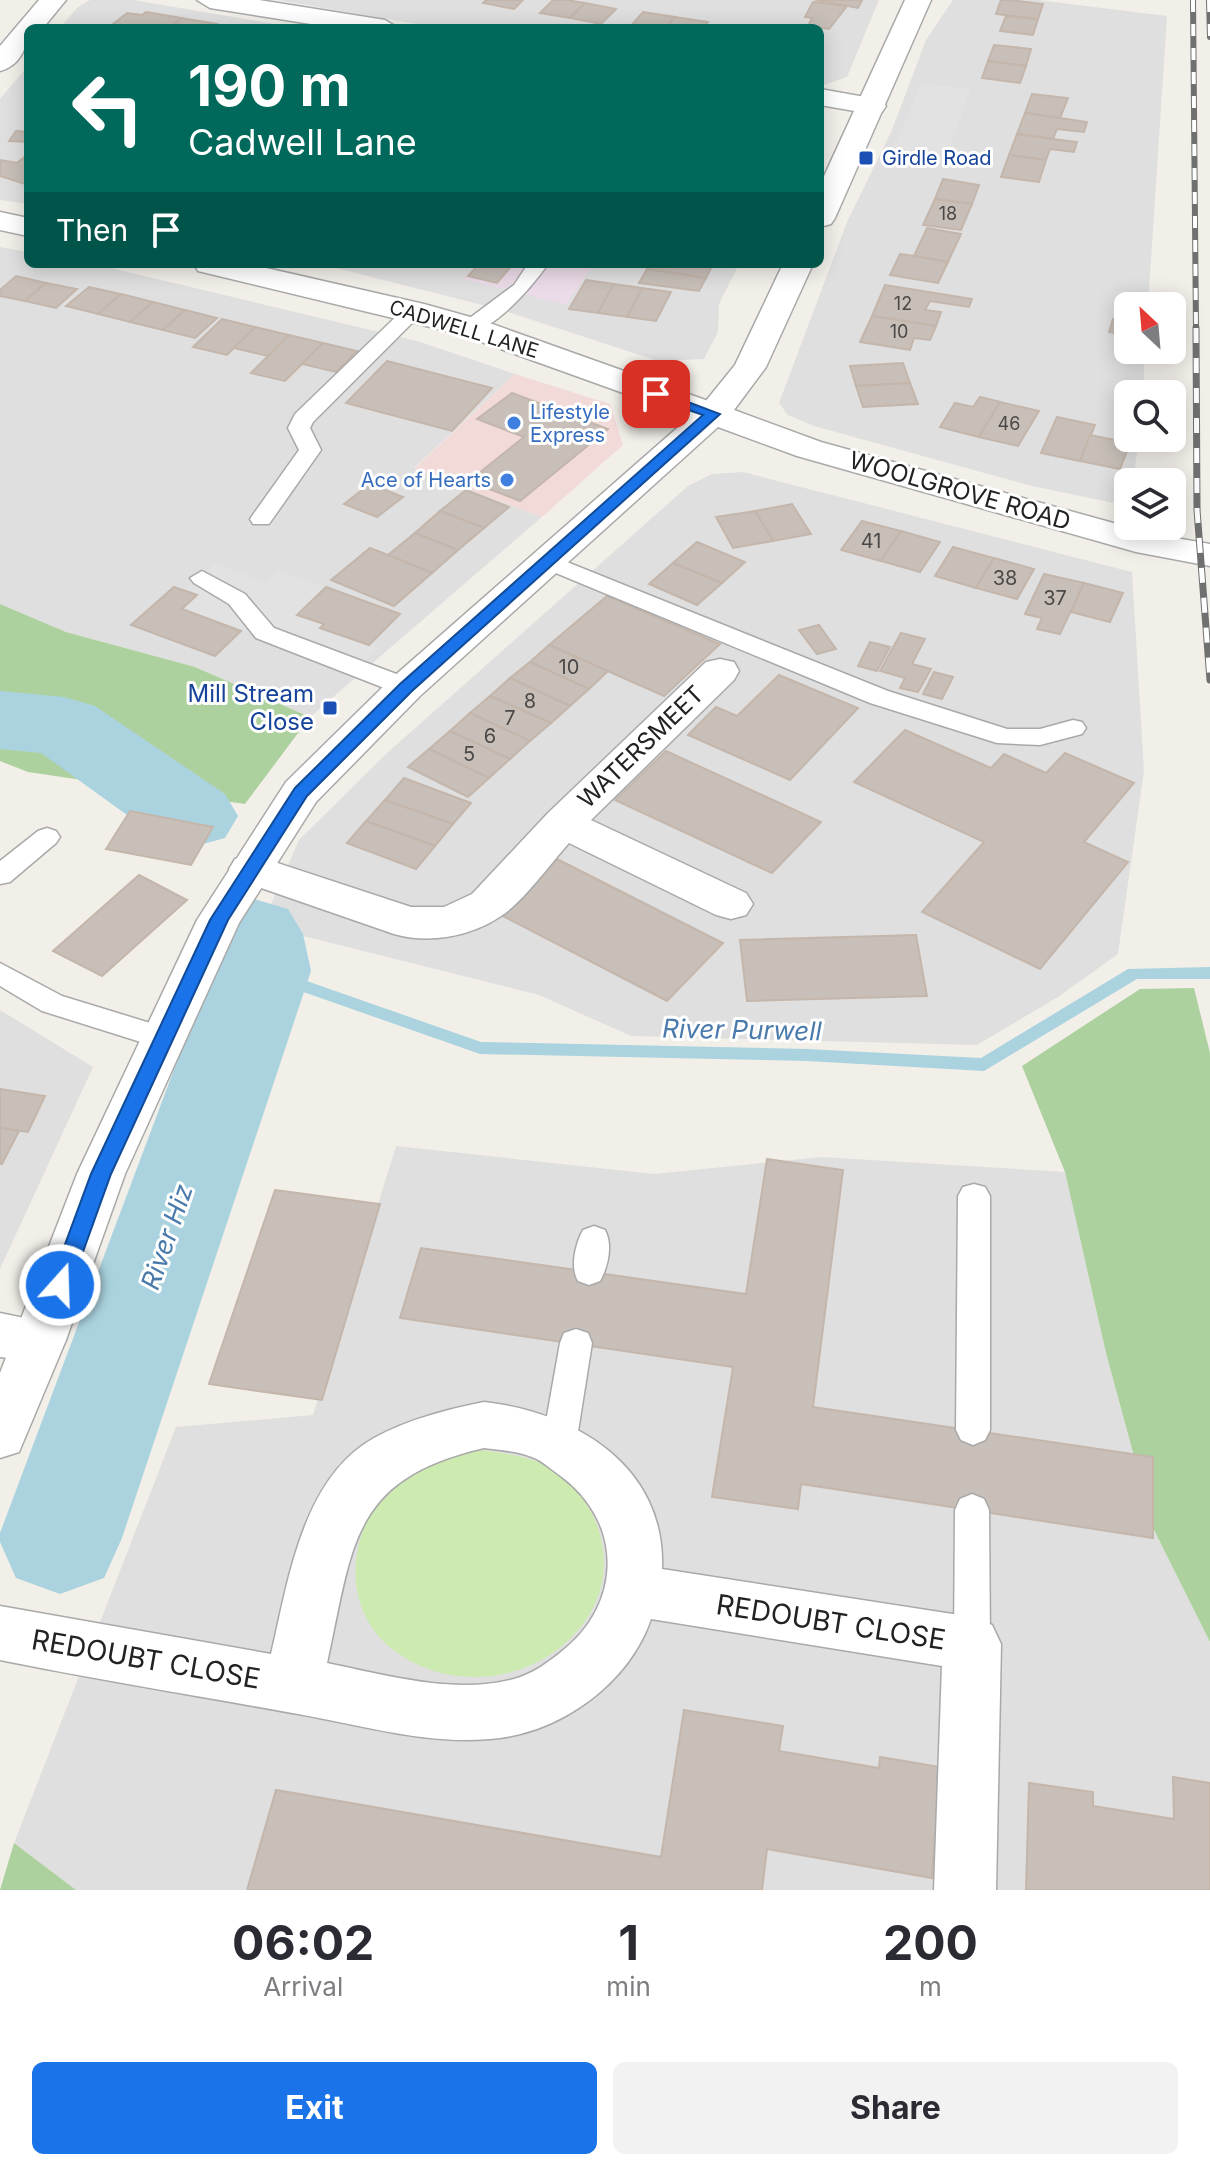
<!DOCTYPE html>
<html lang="en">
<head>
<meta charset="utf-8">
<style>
	body { margin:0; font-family:Inter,sans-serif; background:#f2f2f3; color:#2b2b33; height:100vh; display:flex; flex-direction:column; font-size:30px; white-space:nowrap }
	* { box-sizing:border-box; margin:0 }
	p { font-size:26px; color:#7c7c81 }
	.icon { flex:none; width:44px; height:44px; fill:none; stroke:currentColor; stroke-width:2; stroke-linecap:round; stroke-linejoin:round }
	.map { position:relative; height:1890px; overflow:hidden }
	.panel { display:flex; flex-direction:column; background:#fff; flex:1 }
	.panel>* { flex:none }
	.top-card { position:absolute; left:24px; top:24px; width:800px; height:244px; border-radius:12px; box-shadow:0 4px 20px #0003; background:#00695c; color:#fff; overflow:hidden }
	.needle { width:52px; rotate:334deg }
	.tools { position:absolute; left:1114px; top:292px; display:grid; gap:16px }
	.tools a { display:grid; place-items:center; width:72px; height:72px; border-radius:12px; background:#fff; box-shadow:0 4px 20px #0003; font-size:40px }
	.pin { position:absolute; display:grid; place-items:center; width:68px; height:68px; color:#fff; margin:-34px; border-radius:16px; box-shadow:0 4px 12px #0006 }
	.me { position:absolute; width:88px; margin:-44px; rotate:20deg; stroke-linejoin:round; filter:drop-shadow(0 0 6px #0008) }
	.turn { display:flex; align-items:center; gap:28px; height:168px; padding:0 32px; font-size:36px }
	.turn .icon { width:104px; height:104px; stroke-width:2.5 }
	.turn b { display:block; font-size:56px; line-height:68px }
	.then { display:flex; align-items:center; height:76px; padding:0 32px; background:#0003; gap:16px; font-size:30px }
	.eta { display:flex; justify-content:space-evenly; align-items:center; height:136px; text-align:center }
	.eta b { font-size:48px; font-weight:700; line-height:56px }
	.cta { display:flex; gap:16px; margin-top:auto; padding:16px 32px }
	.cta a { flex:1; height:92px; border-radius:12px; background:#1a73e8; color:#fff; font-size:32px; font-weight:700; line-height:92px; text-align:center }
	.cta a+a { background:#f2f2f3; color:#2b2b33 }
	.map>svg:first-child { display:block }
	.residential { fill:#e0dfdf }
	.commercial { fill:#f2dad9 }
	.industrial { fill:#ebdbe8 }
	.grass { fill:#cdebb0 }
	.forest { fill:#add19e }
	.parking { fill:#e2e2e2 }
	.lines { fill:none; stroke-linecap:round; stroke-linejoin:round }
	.stream { fill:#aad3df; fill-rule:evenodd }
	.river { fill:#aad3df; fill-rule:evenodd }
	.building { fill:#c7bfb8; stroke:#c4b6ab; stroke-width:2 }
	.service-casing { stroke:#a9a9a9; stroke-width:3 }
	.minor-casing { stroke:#a9a9a9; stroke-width:3 }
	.tertiary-casing { stroke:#a9a9a9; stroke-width:3 }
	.service { fill:#fff; fill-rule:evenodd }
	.minor { fill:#fff; fill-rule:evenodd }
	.tertiary { fill:#fff; fill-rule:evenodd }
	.rail-far1-casing { stroke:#707070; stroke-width:6 }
	.rail-casing { stroke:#707070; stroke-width:7 }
	.rail-far1 { stroke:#fff; stroke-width:4; stroke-dasharray:12; stroke-linecap:butt }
	.rail { stroke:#fff; stroke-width:5; stroke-dasharray:15; stroke-linecap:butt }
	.route { fill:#1a73e8; stroke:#114b97; stroke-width:2 }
	.transit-dot { fill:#1a4fb4; stroke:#fff; stroke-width:3 }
	.shop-dot { fill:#3f7fe0; stroke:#fff; stroke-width:3 }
	.labels { text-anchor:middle; stroke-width:6; stroke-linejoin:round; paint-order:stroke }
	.far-number-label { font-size:18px; fill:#4b4948 }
	.far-transit-label { font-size:20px; fill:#164399; stroke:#fff; text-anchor:start }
	.far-street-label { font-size:20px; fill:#222; stroke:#fff }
	.far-shop-label { font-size:20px; fill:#366cbe; stroke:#fff; text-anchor:start }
	.number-label { font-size:20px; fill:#4b4948 }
	.street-label { font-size:24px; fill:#222; stroke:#fff }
	.transit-label { font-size:24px; fill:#164399; stroke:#fff; text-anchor:end }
	.water-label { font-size:26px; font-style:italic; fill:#4a7aab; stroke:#fff }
	.near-street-label { font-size:28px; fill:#222; stroke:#fff }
</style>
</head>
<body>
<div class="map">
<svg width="1210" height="1890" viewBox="0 0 1210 1890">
	<rect width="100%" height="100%" fill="#f2efe9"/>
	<!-- residential -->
	<g class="residential">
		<polygon points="90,0 133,0 299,28 60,28 78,7"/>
		<polygon points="277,0 879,0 847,77 821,86 820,28 440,28"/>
		<polygon points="953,0 1038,0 1167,16 1148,306 1128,306 1128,350 1145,350 1143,394 1128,394 1128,438 1139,438 1133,482 1128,482 1128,506 1032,486 814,426 788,415 779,403 847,222 892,130 926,40"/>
		<polygon points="28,66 28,204 0,200 0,99"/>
		<polygon points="0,247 28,252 28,264 94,264 417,341 515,374 414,468 542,517 310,717 195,667 66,632 0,604"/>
		<polygon points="320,264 739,264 719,304 718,332 704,359 658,361 502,310"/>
		<polygon points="743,472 1132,572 1144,771 1118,954 1058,997 977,1045 631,1036 539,995 279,930 268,911 299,840 387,753 688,486 712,474"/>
		<polygon points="0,1010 93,1067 0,1269"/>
		<polygon points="396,1146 654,1174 822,1157 1065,1172 1106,1353 1154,1530 1210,1642 1210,1890 76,1890 14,1843 176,1427 313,1415"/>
	</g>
	<!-- commercial -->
	<polygon class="commercial" points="515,374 610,404 623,445 542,517 414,469"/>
	<!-- industrial -->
	<polygon class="industrial" points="477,264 593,264 566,305 463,279"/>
	<!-- grass -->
	<path class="grass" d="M480,1450C502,1453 524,1455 545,1465C594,1491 619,1555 594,1606C556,1681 454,1699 391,1648C331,1599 352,1504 416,1469C436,1458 458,1454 480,1450Z"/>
	<!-- forest -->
	<g class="forest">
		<polygon points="0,604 66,632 195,667 310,717 245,804 28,772 0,761"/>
		<polygon points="1194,988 1210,1053 1210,1642 1154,1530 1106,1353 1065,1172 1022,1066 1140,989"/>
		<polygon points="14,1843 76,1890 0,1890"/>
	</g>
	<!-- parking -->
	<g class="parking">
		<polygon points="921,83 971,89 944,163 891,156"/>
		<polygon points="214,564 266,582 278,571 326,587 321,628 378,648 355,671 182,609 197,595 184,590"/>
	</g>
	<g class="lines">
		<!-- stream -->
		<polygon class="stream" points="261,965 481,1042 807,1049 981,1058 1128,969 1210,967 1210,979 1137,979 984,1071 807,1061 480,1054 255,975 253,971 255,967"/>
		<!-- river -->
		<g class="river">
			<polygon points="0,691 64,697 95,706 225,794 238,816 225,838 192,847 159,838 41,753 0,749"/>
			<polygon points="254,899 288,909 303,934 311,971 122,1538 104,1578 60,1594 16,1578 0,1542 0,1533 211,971 205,934 220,909"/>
		</g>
	</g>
	<!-- building -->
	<g class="building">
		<polygon points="486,0 523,0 514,9 483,3"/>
		<polygon points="553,0 566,0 585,3 570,18 540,13"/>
		<polygon points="815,0 862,0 858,8"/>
		<polygon points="1001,0 1010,0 1043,4 1038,19 996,14"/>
		<polygon points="813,2 847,6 829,29 808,26 812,18 805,17"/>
		<polygon points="585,3 616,9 601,24 570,18"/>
		<polygon points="146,12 181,18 170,28 108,28 127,13 142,15"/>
		<polygon points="643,12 675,17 666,28 629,28"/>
		<polygon points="1006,16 1038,19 1033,35 1000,31"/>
		<polygon points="675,17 708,22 703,28 666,28"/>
		<polygon points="181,18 217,24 213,28 170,28"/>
		<polygon points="994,45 1031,49 1026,66 988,61"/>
		<polygon points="988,61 1026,66 1020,83 982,78"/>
		<polygon points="1032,94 1068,98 1060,118 1025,113"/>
		<polygon points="1025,113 1060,118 1087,122 1084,132 1057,129 1053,139 1017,134"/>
		<polygon points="16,131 28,132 28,142 9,141"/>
		<polygon points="1017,134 1053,139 1077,142 1074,152 1050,149 1046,160 1009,155"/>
		<polygon points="28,154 28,185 0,176 0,160 17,163"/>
		<polygon points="1009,155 1046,160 1039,182 1001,177"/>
		<polygon points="943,179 979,185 972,204 935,199"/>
		<polygon points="935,199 972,204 961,230 923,225"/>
		<polygon points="927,228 961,234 948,262 914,256"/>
		<polygon points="900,254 914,256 948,262 938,283 890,275"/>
		<polygon points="479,264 513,264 497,283 468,276"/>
		<polygon points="650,264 713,264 706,278 647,269"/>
		<polygon points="647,269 706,278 699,291 639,283"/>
		<polygon points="16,276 46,283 25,301 0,296 0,290"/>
		<polygon points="586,280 614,284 598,313 569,309"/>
		<polygon points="46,283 77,289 56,308 25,301"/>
		<polygon points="614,284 642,288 627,317 598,313"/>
		<polygon points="885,285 972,299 969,307 930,301 925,310 941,312 936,326 872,316"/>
		<polygon points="89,287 121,294 98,314 66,306"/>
		<polygon points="642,288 671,292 656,321 627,317"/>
		<polygon points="121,294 153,302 130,322 98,314"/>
		<polygon points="153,302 185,310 163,330 130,322"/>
		<polygon points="185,310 217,318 195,338 163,330"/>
		<polygon points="872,316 936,326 930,340 914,338 910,350 860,342"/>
		<polygon points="222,319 255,327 227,355 193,347"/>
		<polygon points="1113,319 1128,321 1128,335 1109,332"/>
		<polygon points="255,327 289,335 268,356 234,348"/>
		<polygon points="289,335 323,343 285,381 251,373"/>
		<polygon points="323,343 357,351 336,372 302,364"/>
		<polygon points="387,361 492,388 452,431 346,403"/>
		<polygon points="903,363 910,383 856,386 850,366"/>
		<polygon points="910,383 918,404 863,407 856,386"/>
		<polygon points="512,393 608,429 520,501 469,481 524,437 477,419"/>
		<polygon points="980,397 1000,402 979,437 940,427 955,403 973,407"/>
		<polygon points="1000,402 1039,411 1018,446 979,437"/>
		<polygon points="1057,417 1095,425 1080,461 1041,453"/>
		<polygon points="1090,435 1130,443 1120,469 1080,461"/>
		<polygon points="370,484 403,497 377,517 344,504"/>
		<polygon points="466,490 509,507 484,528 440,511"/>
		<polygon points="792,504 811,534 773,541 755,511"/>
		<polygon points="440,511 484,528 458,550 415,533"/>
		<polygon points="755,511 773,541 733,548 716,517"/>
		<polygon points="862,521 901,531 881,561 841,550"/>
		<polygon points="901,531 940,542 920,572 881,561"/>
		<polygon points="415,533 458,550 432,573 388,555"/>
		<polygon points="697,542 745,562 722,583 673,563"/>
		<polygon points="953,547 994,558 976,588 935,576"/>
		<polygon points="370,548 388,555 432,573 394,606 331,580"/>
		<polygon points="994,558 1034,569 1017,599 976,588"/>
		<polygon points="673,563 722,583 697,605 649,584"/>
		<polygon points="1044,574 1084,583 1060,634 1037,629 1042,618 1025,614"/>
		<polygon points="1084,583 1123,593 1110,622 1071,612"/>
		<polygon points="174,587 197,595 182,609 241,631 215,656 131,625"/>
		<polygon points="326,587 400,614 369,645 320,628 324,624 297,615"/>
		<polygon points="607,596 720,644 664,696 549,645"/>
		<polygon points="819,625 836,649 817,654 799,630"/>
		<polygon points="901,633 925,639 912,664 931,669 918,692 900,688 905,678 880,671"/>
		<polygon points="870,642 890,647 877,671 858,666"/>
		<polygon points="549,645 608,671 589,689 530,662"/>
		<polygon points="530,662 589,689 570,706 510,678"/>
		<polygon points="934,672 953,677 942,699 923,694"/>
		<polygon points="779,675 858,708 790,780 688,735 716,707 737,716"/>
		<polygon points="510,678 570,706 551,723 490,696"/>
		<polygon points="490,696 551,723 530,741 470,713"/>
		<polygon points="470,713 530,741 510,759 450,731"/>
		<polygon points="905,730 991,768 1004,754 1046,773 1065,753 1134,783 1084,842 1128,862 1040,969 922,912 984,842 854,782"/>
		<polygon points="450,731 510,759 489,778 429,749"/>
		<polygon points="429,749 489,778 468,797 408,767"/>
		<polygon points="666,751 821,822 772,873 615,800"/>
		<polygon points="404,778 471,803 453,824 385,800"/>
		<polygon points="385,800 453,824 435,846 366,821"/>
		<polygon points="130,811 213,827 191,865 106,849"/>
		<polygon points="366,821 435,846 416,869 347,843"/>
		<polygon points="557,859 723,943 667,1001 499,914"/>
		<polygon points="139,875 187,900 102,976 53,951"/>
		<polygon points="916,935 927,996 747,1001 740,940"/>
		<polygon points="0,1089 45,1096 28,1132 0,1128"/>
		<polygon points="0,1128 19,1131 2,1164 0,1164"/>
		<polygon points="767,1159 843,1170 813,1407 1153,1457 1153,1538 801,1484 798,1509 712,1497 733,1367 400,1318 421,1248 746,1294"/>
		<polygon points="275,1190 380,1204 322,1400 209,1384"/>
		<polygon points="684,1710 783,1726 779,1751 879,1768 880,1757 940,1767 932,1878 767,1849 762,1890 247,1890 276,1790 661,1857"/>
		<polygon points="1173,1777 1210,1783 1210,1890 1026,1890 1029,1783 1093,1792 1093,1806 1174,1819"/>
	</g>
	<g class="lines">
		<defs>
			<g id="service">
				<path d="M528,264H548C534,284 490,338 463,331L460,327L463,323L514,285Z"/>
				<polygon points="413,305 420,307 423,311 420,315 313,422 310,428 321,450 269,524 253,524 250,519 299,450 288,428 295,414 406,307"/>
				<polygon points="547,554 888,691 1007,729 1040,729 1073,720 1082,722 1086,728 1082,734 1040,745 997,743 870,703 539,566 535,561 539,556"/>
				<polygon points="202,571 245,594 274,628 415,681 418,687 415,693 397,693 256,638 229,604 194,583 190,578"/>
				<polygon points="47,828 56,831 60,837 56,843 10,882 0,884 0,861 38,831"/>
				<polygon points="0,963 62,996 173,1030 178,1038 173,1046 163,1049 42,1011 0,986"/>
				<polygon points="974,1184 985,1187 990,1196 990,1430 985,1440 973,1445 961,1440 956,1430 958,1196 963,1187"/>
				<path d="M594,1226L605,1230C613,1245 608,1267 600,1281L589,1285L578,1281C570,1267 575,1245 583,1230Z"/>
				<polygon points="576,1329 588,1333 592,1343 576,1444 571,1455 559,1459 547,1455 542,1444 560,1343 564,1333"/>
				<polygon points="972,1494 984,1499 989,1510 990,1644 985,1656 972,1661 959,1656 954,1644 955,1510 960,1499"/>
			</g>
			<g id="minor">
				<path d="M39,0H66L43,28H28C28,47 20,66 0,71V46Z"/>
				<polygon points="197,0 259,0 385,20 398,28 336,28 210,8"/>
				<polygon points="820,89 882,100 886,106 882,112 872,114 820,105"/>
				<polygon points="0,212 28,218 28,236 0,230"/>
				<polygon points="194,264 249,264 424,304 481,320 725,407 730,414 725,421 713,424 701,421 459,334 198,271"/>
				<path d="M720,659L734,662L739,671L734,680L591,820L746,893L753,904L746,915L731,919L716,915L569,843C550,864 524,901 501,916C470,937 429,944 394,934L235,879L229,869L235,859L250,854L411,907H444L472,894L548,813L706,662Z"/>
				<polygon points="0,1313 58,1325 66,1340 58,1355 40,1362 0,1357"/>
				<path d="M484,1402C575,1412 666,1466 662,1569L972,1617L992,1625L1001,1644L996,1890H934L942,1666L651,1619C628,1685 559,1734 490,1739C426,1745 361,1725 298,1714C199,1696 99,1680 0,1660V1606L271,1654C288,1582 302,1478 374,1438C409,1419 445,1410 484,1402ZM484,1448C500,1450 517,1451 532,1457C543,1461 552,1470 562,1477C624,1524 622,1605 561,1652C546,1664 532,1674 514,1679C455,1695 385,1675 327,1663C353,1545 350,1479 484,1448Z"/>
			</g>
			<g id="tertiary">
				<polygon points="905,0 931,0 835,218 831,224 820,227 820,185"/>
				<polygon points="783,264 813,264 766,367 734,410 821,442 1153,534 1210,544 1210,566 1136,552 797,456 718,427 420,696 316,802 239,923 202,1004 125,1174 66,1340 19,1452 0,1458 0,1373 77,1174 197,920 286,782 392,678 701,407 735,365"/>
			</g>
		</defs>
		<!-- service casing -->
		<use href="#service" class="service-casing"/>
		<!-- minor casing -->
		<use href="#minor" class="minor-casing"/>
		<!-- tertiary casing -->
		<use href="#tertiary" class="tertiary-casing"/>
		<!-- service -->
		<use href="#service" class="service"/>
		<!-- minor -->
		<use href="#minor" class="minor"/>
		<!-- tertiary -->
		<use href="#tertiary" class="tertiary"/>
		<defs>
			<g id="rail-far1">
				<polyline points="1193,0 1196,330"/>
				<polyline points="1209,0 1210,37"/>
			</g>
			<polyline id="rail" points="1196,328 1197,510 1210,680"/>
		</defs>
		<!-- rail-far1 casing -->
		<use href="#rail-far1" class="rail-far1-casing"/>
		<!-- rail casing -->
		<use href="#rail" class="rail-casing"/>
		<!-- rail-far1 -->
		<use href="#rail-far1" class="rail-far1"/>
		<!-- rail -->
		<use href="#rail" class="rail"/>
	</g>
	<!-- route -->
	<polygon class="route" points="656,390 720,414 412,691 307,796 228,920 111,1174 71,1285 68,1291 53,1291 50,1285 91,1174 210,920 295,788 400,684 703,415 651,397 649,394"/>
	<!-- markers -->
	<g class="transit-dot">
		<rect x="858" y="150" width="16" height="16" rx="4"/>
		<rect x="322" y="700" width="16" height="16" rx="4"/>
	</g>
	<g class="shop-dot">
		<circle cx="514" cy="423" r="8"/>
		<circle cx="507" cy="480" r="8"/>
	</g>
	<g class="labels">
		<!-- far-number labels -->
		<g class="far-number-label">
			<text x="948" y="220">18</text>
			<text x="903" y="310">12</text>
			<text x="899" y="338">10</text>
			<text x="1009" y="430">46</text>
		</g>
		<!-- far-transit labels -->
		<g class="far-transit-label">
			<text x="882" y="165">Girdle Road</text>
		</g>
		<!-- far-street labels -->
		<g class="far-street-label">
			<text transform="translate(464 329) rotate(17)" y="7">CADWELL LANE</text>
		</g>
		<!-- far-shop labels -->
		<g class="far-shop-label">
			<text x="530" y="419">Lifestyle<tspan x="530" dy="23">Express</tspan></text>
			<text x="491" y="487" text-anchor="end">Ace of Hearts</text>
		</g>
		<!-- number labels -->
		<g class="number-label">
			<text x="871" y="548">41</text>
			<text x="1005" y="585">38</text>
			<text x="1055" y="605">37</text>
			<text x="569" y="674">10</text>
			<text x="530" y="708">8</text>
			<text x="510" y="725">7</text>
			<text x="490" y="743">6</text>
			<text x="469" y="761">5</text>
		</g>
		<!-- street labels -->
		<g class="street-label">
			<text transform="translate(960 491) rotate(16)" y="8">WOOLGROVE ROAD</text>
			<text transform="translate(641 747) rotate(-44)" y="8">WATERSMEET</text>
		</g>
		<!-- transit labels -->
		<g class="transit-label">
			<text x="314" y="702">Mill Stream<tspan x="314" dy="28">Close</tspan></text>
		</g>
		<!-- water labels -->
		<g class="water-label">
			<text transform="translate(742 1030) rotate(1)" y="9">River Purwell</text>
			<text transform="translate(167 1237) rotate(-71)" y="9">River Hiz</text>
		</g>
		<!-- near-street labels -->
		<g class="near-street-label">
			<text transform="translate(831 1622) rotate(9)" y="10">REDOUBT CLOSE</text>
			<text transform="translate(146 1659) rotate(10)" y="10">REDOUBT CLOSE</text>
		</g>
	</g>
</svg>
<div class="tools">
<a><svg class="needle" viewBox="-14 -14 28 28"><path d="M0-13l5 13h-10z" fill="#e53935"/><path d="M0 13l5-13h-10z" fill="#7c7c81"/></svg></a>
<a><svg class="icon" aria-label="search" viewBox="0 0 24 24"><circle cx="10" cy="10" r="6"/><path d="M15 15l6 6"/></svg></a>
<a><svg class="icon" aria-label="layers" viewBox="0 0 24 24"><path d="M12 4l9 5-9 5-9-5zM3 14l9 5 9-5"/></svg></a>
</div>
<div class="pin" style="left:656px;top:394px;background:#d93025"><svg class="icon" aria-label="arrive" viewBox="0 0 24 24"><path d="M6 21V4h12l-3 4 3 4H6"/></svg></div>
<svg class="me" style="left:60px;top:1285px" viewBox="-20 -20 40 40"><circle r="17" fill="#1a73e8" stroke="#fff" stroke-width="3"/><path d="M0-11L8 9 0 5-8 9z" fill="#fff"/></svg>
<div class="top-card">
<div class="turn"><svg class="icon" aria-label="left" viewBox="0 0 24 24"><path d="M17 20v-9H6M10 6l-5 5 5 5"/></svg><div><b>190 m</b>Cadwell Lane</div></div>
<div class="then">Then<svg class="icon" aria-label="arrive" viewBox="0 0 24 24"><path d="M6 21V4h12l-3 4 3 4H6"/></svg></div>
</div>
</div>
<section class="panel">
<div class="eta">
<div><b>06:02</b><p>Arrival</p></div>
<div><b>1</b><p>min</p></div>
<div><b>200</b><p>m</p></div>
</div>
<div class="cta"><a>Exit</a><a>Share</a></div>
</section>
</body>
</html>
